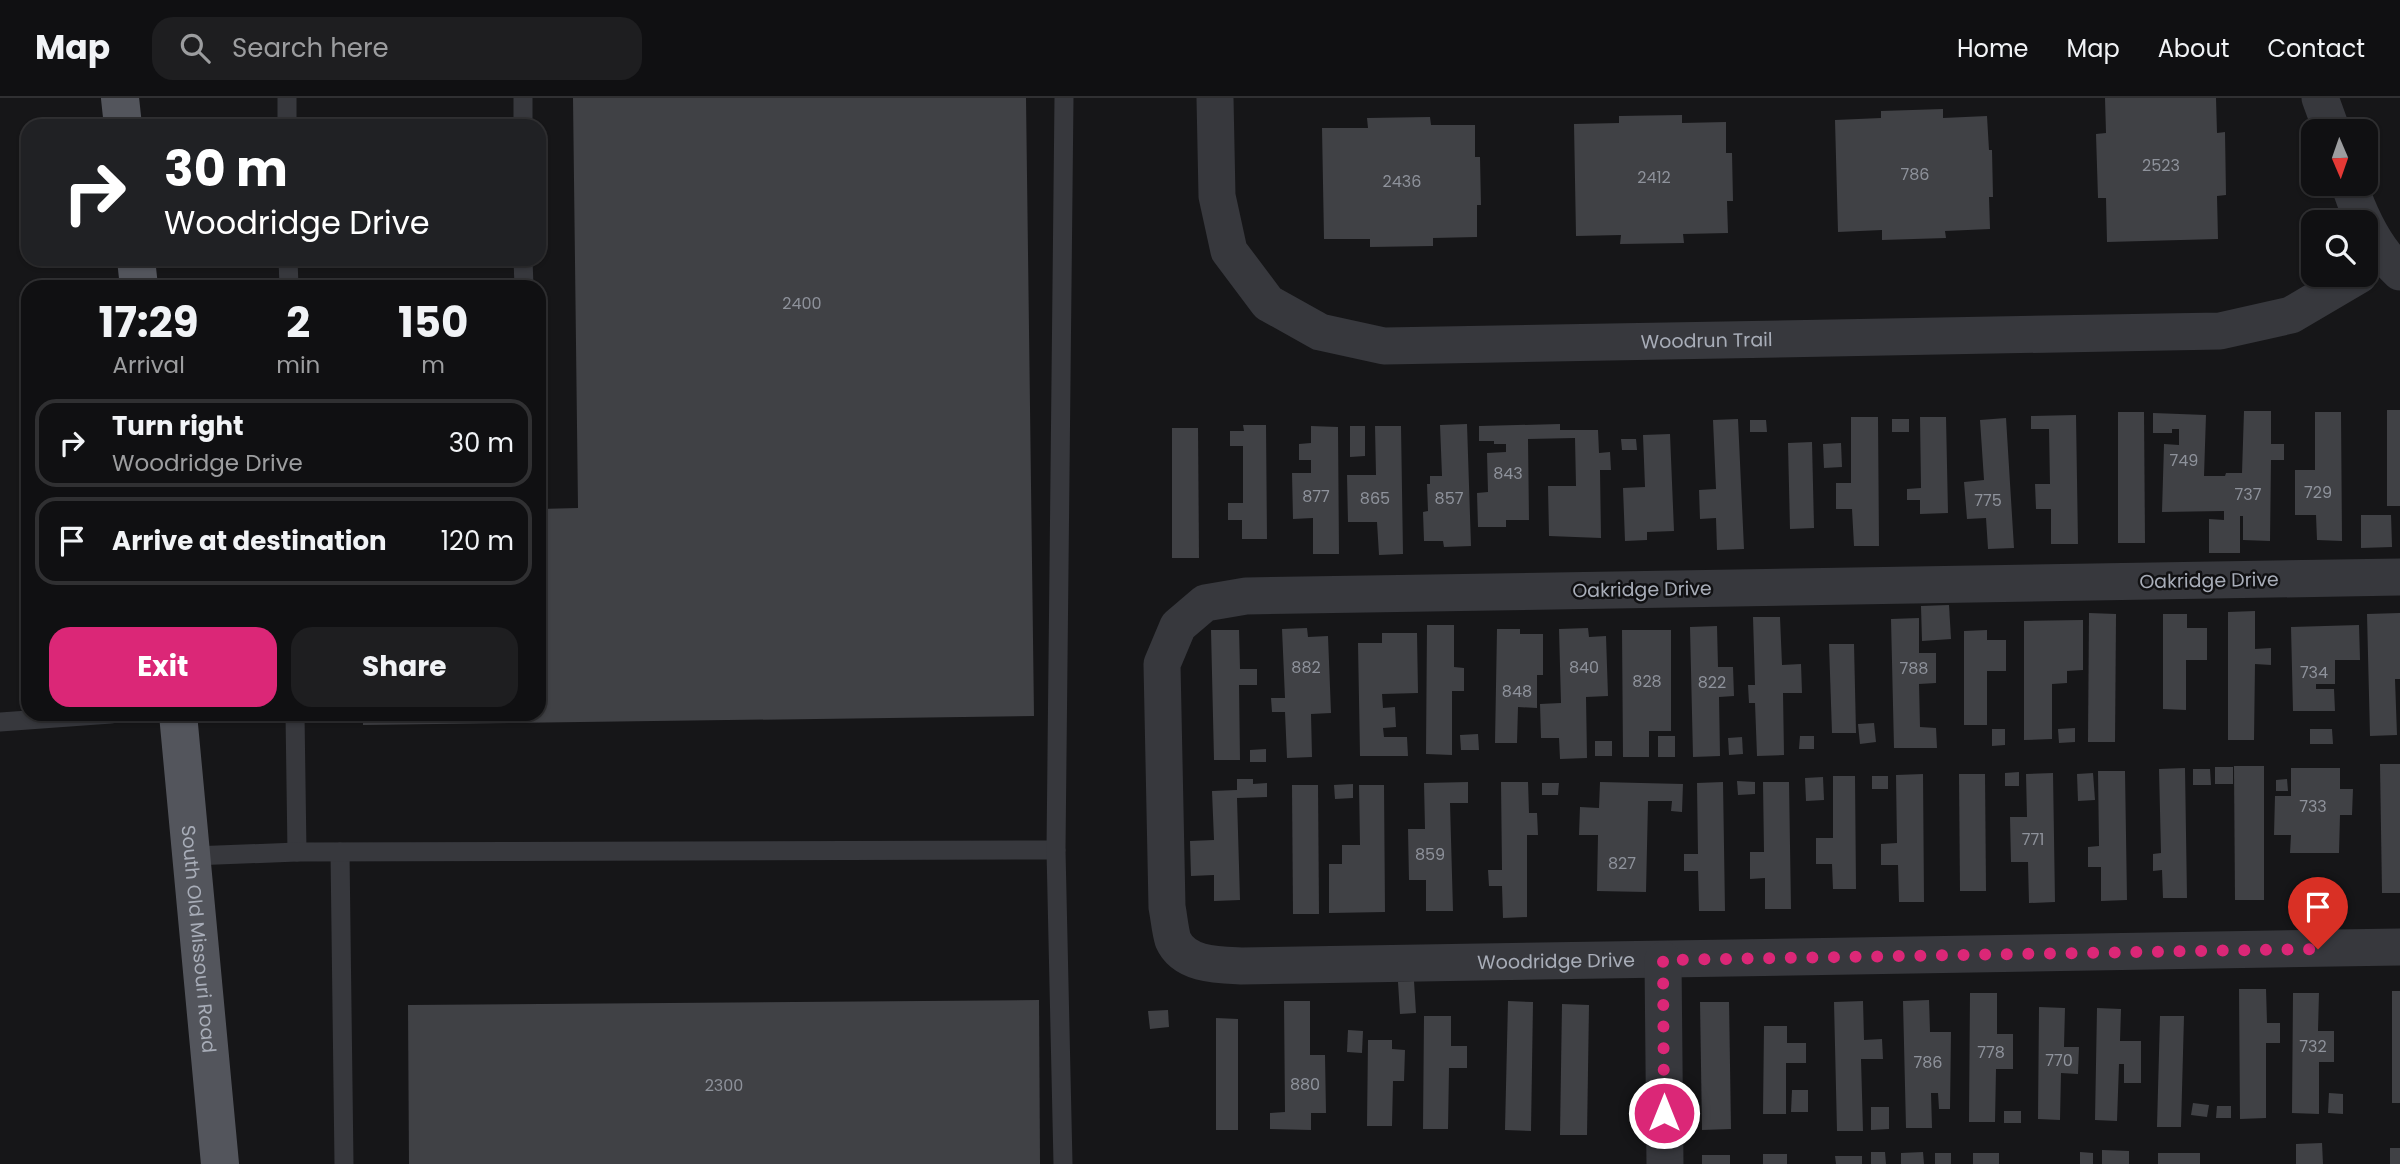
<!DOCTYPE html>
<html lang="en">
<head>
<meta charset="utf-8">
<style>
	body { margin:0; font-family:Poppins,sans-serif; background:#1e1e20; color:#f1f3f6; height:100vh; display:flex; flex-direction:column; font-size:26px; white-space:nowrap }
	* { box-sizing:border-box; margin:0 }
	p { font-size:23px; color:#9c9d9f }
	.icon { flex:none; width:38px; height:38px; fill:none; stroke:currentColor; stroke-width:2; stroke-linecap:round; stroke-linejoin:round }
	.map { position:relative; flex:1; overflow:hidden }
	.side { position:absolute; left:21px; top:182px; width:525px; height:441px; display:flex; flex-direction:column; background:#101012; border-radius:21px; box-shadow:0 2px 5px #0004,0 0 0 2px #303032 }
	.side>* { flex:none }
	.banner { position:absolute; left:21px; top:21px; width:525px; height:147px; border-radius:21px; box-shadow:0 2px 5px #0004,0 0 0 2px #303032; background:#202124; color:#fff; overflow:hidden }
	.needle { width:46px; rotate:178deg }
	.fabs { position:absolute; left:2301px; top:21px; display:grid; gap:14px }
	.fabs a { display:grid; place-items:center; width:77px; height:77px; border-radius:14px; background:#101012; box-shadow:0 2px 5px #0004,0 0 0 2px #303032; font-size:35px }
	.pin { position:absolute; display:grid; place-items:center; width:60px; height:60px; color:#fff; margin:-72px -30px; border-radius:50% 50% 50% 0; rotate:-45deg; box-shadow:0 0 7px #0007 }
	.pin .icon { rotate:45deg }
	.me { position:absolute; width:77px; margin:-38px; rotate:0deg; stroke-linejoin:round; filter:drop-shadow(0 0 5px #0008) }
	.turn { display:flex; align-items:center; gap:24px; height:147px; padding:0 28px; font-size:32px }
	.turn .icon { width:91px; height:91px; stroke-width:2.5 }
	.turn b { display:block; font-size:49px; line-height:60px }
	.eta { display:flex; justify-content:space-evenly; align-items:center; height:119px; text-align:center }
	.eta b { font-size:42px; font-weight:700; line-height:49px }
	.action { display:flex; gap:14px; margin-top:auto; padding:14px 28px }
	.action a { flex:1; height:80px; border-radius:21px; background:#db2777; color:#fff; font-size:28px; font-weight:700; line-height:80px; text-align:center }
	.action a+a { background:#1e1e20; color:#f1f3f6 }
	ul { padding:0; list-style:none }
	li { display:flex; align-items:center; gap:21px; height:88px; margin:0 14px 10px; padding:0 14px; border:4px solid #303032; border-radius:21px }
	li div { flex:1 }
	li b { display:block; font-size:26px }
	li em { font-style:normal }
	header { display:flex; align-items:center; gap:42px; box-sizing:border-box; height:98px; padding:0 35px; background:#101012; border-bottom:2px solid #303032 }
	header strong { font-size:33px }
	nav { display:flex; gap:38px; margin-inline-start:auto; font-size:24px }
	.search { width:490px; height:63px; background:#1e1e20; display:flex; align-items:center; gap:18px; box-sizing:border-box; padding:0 24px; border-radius:21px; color:#9c9d9f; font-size:26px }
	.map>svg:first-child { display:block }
	.building { fill:#404145 }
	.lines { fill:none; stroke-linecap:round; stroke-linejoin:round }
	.lane { stroke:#37383d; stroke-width:19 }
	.street { stroke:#37383d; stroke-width:37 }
	.primary { stroke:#53555c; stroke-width:38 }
	.route { stroke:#db2777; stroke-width:12; stroke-dasharray:0 21.6 }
	.labels { text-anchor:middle; stroke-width:5; stroke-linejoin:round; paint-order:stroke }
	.number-label { font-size:16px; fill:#8e929b }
	.street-label { font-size:19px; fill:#a8adb8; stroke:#111113 }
</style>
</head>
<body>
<header>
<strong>Map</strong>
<div class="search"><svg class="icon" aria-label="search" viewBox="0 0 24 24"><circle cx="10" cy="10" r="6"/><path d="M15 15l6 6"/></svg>Search here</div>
<nav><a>Home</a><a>Map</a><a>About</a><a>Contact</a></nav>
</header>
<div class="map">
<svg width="2400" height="1066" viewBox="0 0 2400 1066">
	<rect width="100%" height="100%" fill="#161618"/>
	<!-- building -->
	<g class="building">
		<polygon points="573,0 1026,0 1034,618 363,627 363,616 539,616 539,411 578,410"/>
		<polygon points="2105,0 2216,0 2217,35 2225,34 2226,97 2217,98 2218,141 2107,144 2106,100 2098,100 2096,36 2106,35"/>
		<polygon points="1943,11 1943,20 1987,18 1989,52 1992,52 1993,99 1989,99 1990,131 1945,133 1946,140 1882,142 1882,132 1838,134 1835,22 1881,20 1881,13"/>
		<polygon points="1682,17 1682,25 1726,24 1726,55 1732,55 1733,103 1727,103 1728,135 1683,136 1684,145 1620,146 1621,137 1576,138 1574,26 1619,25 1619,18"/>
		<polygon points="1430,19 1431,27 1475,27 1475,59 1480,59 1481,107 1477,107 1477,139 1433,140 1433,148 1370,149 1370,141 1324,141 1322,30 1368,30 1367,20"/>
		<rect x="2387" y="312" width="13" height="96"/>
		<polygon points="2244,313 2271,313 2271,346 2284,346 2284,362 2271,362 2270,443 2243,442 2243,418 2240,418 2240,455 2209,455 2209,421 2224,422 2224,413 2162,414 2164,346 2179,347 2179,331 2172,331 2172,335 2153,335 2153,315 2206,317 2204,378 2225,378 2226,375 2242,375"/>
		<polygon points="2118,314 2144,314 2145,445 2118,445"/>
		<polygon points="2315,314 2341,314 2342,443 2317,442 2316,417 2295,417 2295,372 2315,372"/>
		<polygon points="2076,317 2078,446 2051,446 2051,411 2036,411 2035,386 2050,386 2049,331 2031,331 2031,318"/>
		<polygon points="1851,319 1878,319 1879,448 1854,448 1852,411 1836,411 1836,385 1851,385"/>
		<polygon points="1920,319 1946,319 1948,415 1920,416 1920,402 1907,402 1907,391 1921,390"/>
		<polygon points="2006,320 2014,450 1988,451 1986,420 1967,421 1964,384 1984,382 1980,322"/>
		<polygon points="1738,321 1744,451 1717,452 1716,420 1700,421 1699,392 1716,391 1713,322"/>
		<rect x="1892" y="321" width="17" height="13"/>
		<polygon points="1750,322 1766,322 1767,334 1750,334"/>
		<polygon points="1467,326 1471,448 1444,449 1443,443 1424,443 1423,414 1428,413 1427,386 1430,386 1430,378 1442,378 1440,327"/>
		<polygon points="1560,326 1560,332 1598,332 1599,355 1610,354 1611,372 1600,372 1601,440 1549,438 1548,388 1576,388 1575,340 1528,341 1529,422 1506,422 1506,429 1478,429 1477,395 1488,394 1487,355 1506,354 1506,346 1494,346 1494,343 1479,343 1479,328"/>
		<polygon points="1243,327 1266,327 1267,441 1242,441 1242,422 1228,422 1228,405 1243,405 1243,348 1230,348 1230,333 1244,333"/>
		<polygon points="1311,328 1338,329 1339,456 1313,456 1313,420 1293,421 1292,375 1311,375 1311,362 1299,362 1299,346 1311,345"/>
		<polygon points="1350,328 1365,328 1365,358 1350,359"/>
		<polygon points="1375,328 1401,328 1403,456 1379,457 1377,424 1348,424 1347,377 1376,377"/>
		<polygon points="1172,330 1198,330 1199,460 1172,460"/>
		<polygon points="1670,336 1674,433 1647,434 1647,442 1625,443 1623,390 1645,389 1643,337"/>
		<polygon points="1621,341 1636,341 1637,352 1622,352"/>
		<polygon points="1812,344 1814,430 1790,431 1788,345"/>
		<polygon points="1841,345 1842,369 1824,370 1823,346"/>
		<polygon points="2361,417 2391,417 2392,449 2361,450"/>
		<polygon points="1949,507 1951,541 1922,543 1921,508"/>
		<polygon points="2255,513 2255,551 2271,550 2271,567 2255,566 2254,642 2228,642 2228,514"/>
		<polygon points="2089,515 2116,516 2115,644 2088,644"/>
		<polygon points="2400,515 2400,581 2395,581 2397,637 2370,638 2367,516"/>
		<polygon points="2163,516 2187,516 2187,530 2207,530 2207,562 2186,562 2186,612 2163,611"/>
		<polygon points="1753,519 1780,519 1782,567 1801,566 1802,595 1783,595 1784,657 1757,658 1755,605 1749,605 1748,587 1755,587"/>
		<polygon points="1919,520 1919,555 1936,555 1936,585 1919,586 1920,629 1936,630 1937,650 1894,650 1891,521"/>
		<polygon points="2083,522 2083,572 2067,573 2067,585 2052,586 2052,641 2024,642 2024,523"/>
		<polygon points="1427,527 1454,527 1454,569 1464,570 1464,593 1452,593 1452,657 1426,656"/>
		<polygon points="2359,527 2360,562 2335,562 2335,586 2316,586 2316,591 2334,591 2335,613 2293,613 2291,529"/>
		<polygon points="1717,528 1718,569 1733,569 1734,598 1719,599 1720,658 1693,659 1690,529"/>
		<polygon points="1307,530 1308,539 1328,538 1331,615 1311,616 1312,659 1287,660 1285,614 1272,614 1271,600 1285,600 1282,531"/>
		<polygon points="1588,530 1589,539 1606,538 1608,598 1586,599 1587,660 1560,661 1559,640 1541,640 1540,606 1561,605 1559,531"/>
		<polygon points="1497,531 1520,531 1520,536 1543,536 1543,577 1537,577 1537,610 1518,609 1517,645 1495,645"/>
		<polygon points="1211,532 1239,532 1240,571 1257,571 1257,587 1239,587 1240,662 1214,662"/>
		<polygon points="1622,532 1671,532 1671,633 1649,633 1649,659 1623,659"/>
		<polygon points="1987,532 1987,542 2006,542 2006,573 1987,573 1987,627 1964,627 1964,533"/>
		<polygon points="1382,535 1417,535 1418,595 1382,596 1383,610 1395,609 1396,629 1383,630 1384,639 1407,639 1408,658 1360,658 1358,545 1382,545"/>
		<polygon points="1829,546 1854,546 1856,635 1832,635"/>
		<polygon points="1874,625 1876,644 1860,646 1858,626"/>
		<polygon points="2075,630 2075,644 2059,645 2058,631"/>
		<polygon points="1992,631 2005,631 2005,647 1992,648"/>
		<polygon points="2310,631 2332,631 2333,646 2310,646"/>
		<polygon points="1478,636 1479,652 1461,652 1460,637"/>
		<rect x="1658" y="638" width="17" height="21"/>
		<polygon points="1800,638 1814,638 1814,651 1799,651"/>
		<polygon points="1742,639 1743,656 1729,657 1728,640"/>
		<rect x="1595" y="643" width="17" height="15"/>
		<polygon points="1266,651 1266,664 1250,664 1250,652"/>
		<polygon points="2380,666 2400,666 2400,795 2382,795"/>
		<polygon points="2234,668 2264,668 2264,802 2235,802"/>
		<rect x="2215" y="669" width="18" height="17"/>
		<polygon points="2185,670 2187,800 2163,800 2162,772 2153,773 2153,756 2161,755 2159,671"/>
		<polygon points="2291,670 2340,670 2340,691 2353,691 2352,717 2340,717 2339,755 2290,755 2291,737 2274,737 2275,698 2291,698"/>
		<polygon points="2193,671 2210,671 2211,687 2193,687"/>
		<polygon points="2098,673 2125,673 2127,802 2101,803 2101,769 2088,769 2088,749 2099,748"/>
		<polygon points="2019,674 2019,688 2005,688 2005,675"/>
		<polygon points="2053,675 2055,804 2029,805 2028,764 2011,764 2010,719 2027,719 2026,676"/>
		<polygon points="2093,675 2095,702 2078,703 2077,676"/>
		<polygon points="1923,676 1924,804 1899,804 1898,767 1881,767 1881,746 1897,745 1896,677"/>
		<polygon points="1959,676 1985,676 1986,793 1960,793"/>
		<polygon points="1833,678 1855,678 1856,791 1833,791 1832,766 1816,766 1816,740 1833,740"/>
		<rect x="1872" y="678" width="16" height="13"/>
		<polygon points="1823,679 1824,702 1806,703 1805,680"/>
		<polygon points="1237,681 1253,681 1253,686 1267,685 1267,699 1237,700 1240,802 1214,803 1214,777 1191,778 1190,743 1214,742 1212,693 1237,692"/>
		<polygon points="2287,681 2288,693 2276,693 2276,682"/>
		<polygon points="1737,683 1755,684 1755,696 1738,697"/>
		<polygon points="1468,684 1468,705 1450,705 1453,813 1426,813 1426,782 1409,782 1408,731 1425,731 1424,685"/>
		<polygon points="1501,684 1528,684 1529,715 1537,715 1538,737 1527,737 1527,819 1503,820 1502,788 1489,788 1488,772 1502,772"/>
		<polygon points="1600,684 1683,686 1682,714 1671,713 1672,703 1648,703 1646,794 1597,793 1598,737 1579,737 1580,709 1599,710"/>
		<polygon points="1723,684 1725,813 1699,813 1698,773 1684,773 1684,756 1698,756 1697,685"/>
		<polygon points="1763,684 1789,684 1791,811 1765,811 1765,780 1750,781 1750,754 1764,754"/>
		<polygon points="1542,685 1559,685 1558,697 1542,697"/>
		<polygon points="1353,686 1353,700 1335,701 1334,687"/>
		<polygon points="1292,687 1318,687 1319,816 1293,816"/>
		<polygon points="1359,687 1384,687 1385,814 1329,815 1329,766 1342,766 1342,747 1360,747"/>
		<polygon points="1414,883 1416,915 1400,916 1398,884"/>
		<polygon points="2239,891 2266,891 2267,925 2280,925 2280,945 2266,945 2266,1020 2240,1021"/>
		<rect x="2392" y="893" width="8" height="112"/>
		<polygon points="1970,895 1997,895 1997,936 2013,936 2013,971 1996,971 1995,1024 1969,1024"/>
		<polygon points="2293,895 2319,895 2318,933 2334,933 2334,964 2319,964 2319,1016 2292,1015"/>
		<polygon points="1039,902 1040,1066 409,1066 408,907"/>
		<polygon points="1929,902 1930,934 1951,934 1950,1011 1939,1011 1938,995 1931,995 1932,1030 1906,1030 1903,903"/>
		<polygon points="1284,903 1310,903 1310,957 1325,957 1326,1015 1311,1015 1311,1032 1270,1031 1270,1015 1285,1014"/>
		<polygon points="1508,903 1533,904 1531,1033 1505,1032"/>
		<polygon points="1863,903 1864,942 1882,941 1883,961 1861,961 1863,1033 1837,1033 1834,904"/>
		<polygon points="1700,904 1729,904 1731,1031 1702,1032"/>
		<polygon points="1562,906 1589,907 1587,1037 1560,1037"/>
		<polygon points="2039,909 2065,910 2064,949 2079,949 2078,976 2061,975 2060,1022 2038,1021"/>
		<polygon points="2097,910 2121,911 2120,943 2141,943 2141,985 2124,985 2124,966 2119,966 2117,1023 2095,1022"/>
		<polygon points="1168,912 1169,929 1150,931 1148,913"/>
		<polygon points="1424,918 1451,918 1451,948 1467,948 1467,970 1449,970 1448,1031 1423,1031"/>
		<polygon points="2160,918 2184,918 2181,1029 2157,1029"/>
		<polygon points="1216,920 1238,921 1238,1032 1216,1032"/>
		<polygon points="1764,928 1787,928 1787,945 1806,945 1806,965 1786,965 1786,1016 1763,1016"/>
		<polygon points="1348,932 1363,933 1362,955 1347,954"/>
		<polygon points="1368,942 1392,942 1392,951 1405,952 1404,983 1393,983 1392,1028 1367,1028"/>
		<polygon points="1792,992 1808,992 1808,1014 1791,1014"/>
		<polygon points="2329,995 2343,996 2343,1016 2328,1015"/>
		<polygon points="2193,1005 2209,1007 2207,1019 2191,1017"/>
		<polygon points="2217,1008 2231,1008 2231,1020 2216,1020"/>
		<polygon points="1871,1009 1889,1009 1889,1031 1871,1032"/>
		<rect x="2004" y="1013" width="17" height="12"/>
		<polygon points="2322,1045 2323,1066 2296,1066 2296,1046"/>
		<rect x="2390" y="1050" width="10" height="16"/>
		<polygon points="2102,1052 2129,1053 2129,1066 2102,1066"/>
		<polygon points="1871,1054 1885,1054 1886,1066 1871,1066"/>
		<polygon points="1923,1054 1924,1066 1901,1066 1901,1055"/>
		<polygon points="2080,1054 2093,1055 2093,1066 2080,1066"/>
		<rect x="1935" y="1055" width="16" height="11"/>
		<rect x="1973" y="1055" width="26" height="11"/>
		<rect x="2158" y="1055" width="42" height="11"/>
		<rect x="1763" y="1056" width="24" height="10"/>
		<rect x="1702" y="1057" width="28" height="9"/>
		<polygon points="1835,1058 1862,1058 1862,1066 1836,1066"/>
	</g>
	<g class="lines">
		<!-- lane -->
		<g class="lane">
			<polyline points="287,0 287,28"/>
			<polyline points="523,0 523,28"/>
			<polyline points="288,161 289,189"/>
			<polyline points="523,161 524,189"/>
			<polyline points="295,616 297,754"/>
			<polyline points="0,624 111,616"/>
			<polyline points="340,754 344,1066"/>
			<polyline points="192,758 297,754 1056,752"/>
			<polyline points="1063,1066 1056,752 1064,0"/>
		</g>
		<!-- street -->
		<g class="street">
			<path id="s1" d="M1215,0L1217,98L1229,153L1268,205L1320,234L1384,248L2220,233L2291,217L2359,177"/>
			<polyline points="2320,0 2332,33"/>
			<path d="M2349,86C2359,116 2376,152 2400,174"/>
			<path id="s2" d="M2400,479L1246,498L1205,505L1178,528L1162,566L1167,809C1169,819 1170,832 1173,842C1184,867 1218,867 1241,868L2400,849"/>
			<polyline points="1663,862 1665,1066"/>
		</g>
		<!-- primary -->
		<g class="primary">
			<polyline points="120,0 123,28"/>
			<polyline points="136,161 139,189"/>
			<path id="s3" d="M178,616L220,1066"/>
		</g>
	</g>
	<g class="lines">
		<!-- route -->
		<polyline class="route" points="1664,1015 1663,862 2318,851"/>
	</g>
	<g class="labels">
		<!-- number labels -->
		<g class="number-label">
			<text x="2161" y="73">2523</text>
			<text x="1915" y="82">786</text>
			<text x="1654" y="85">2412</text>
			<text x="1402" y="89">2436</text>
			<text x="802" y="211">2400</text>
			<text x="2184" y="368">749</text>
			<text x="1508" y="381">843</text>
			<text x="2318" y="400">729</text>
			<text x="2248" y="402">737</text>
			<text x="1316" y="404">877</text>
			<text x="1375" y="406">865</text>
			<text x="1449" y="406">857</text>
			<text x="1988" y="408">775</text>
			<text x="1306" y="575">882</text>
			<text x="1584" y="575">840</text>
			<text x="1914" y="576">788</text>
			<text x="2314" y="580">734</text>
			<text x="1647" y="589">828</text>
			<text x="1712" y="590">822</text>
			<text x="1517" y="599">848</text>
			<text x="2313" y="714">733</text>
			<text x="2033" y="747">771</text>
			<text x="1430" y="762">859</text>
			<text x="1622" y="771">827</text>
			<text x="2313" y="954">732</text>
			<text x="1991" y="960">778</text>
			<text x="2059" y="968">770</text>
			<text x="1928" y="970">786</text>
			<text x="1305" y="992">880</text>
			<text x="724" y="993">2300</text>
		</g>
		<!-- street labels -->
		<g class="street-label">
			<text dy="7" stroke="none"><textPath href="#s1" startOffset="667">Woodrun Trail</textPath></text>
			<text transform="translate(2209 482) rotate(-1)" y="7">Oakridge Drive</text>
			<text transform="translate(1642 491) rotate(-1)" y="7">Oakridge Drive</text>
			<text dy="7" stroke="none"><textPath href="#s3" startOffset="226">South Old Missouri Road</textPath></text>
			<text dy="7" stroke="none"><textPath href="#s2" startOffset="1941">Woodridge Drive</textPath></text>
		</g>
	</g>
</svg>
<div class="fabs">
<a><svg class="needle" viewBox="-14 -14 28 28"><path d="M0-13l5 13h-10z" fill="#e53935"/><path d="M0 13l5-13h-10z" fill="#9c9d9f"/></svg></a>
<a><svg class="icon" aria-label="search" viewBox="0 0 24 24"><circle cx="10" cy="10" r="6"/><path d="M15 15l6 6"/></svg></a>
</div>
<div class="pin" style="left:2318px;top:851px;background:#d93025"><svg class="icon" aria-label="arrive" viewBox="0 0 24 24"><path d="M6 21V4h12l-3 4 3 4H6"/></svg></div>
<svg class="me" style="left:1664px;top:1015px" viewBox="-20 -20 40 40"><circle r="17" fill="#db2777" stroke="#fff" stroke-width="3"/><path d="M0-11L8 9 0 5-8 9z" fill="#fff"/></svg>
<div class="banner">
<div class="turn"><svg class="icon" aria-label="right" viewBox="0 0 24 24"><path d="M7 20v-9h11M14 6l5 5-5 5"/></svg><div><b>30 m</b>Woodridge Drive</div></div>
</div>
<section class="side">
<div class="eta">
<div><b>17:29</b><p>Arrival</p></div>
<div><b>2</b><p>min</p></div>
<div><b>150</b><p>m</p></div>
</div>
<ul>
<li><svg class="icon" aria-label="right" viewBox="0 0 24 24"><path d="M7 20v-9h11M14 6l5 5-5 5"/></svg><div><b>Turn right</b><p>Woodridge Drive</p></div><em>30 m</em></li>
<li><svg class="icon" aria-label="arrive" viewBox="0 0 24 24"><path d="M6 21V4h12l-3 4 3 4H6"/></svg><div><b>Arrive at destination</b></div><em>120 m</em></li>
</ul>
<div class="action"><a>Exit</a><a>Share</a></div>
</section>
</div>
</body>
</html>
